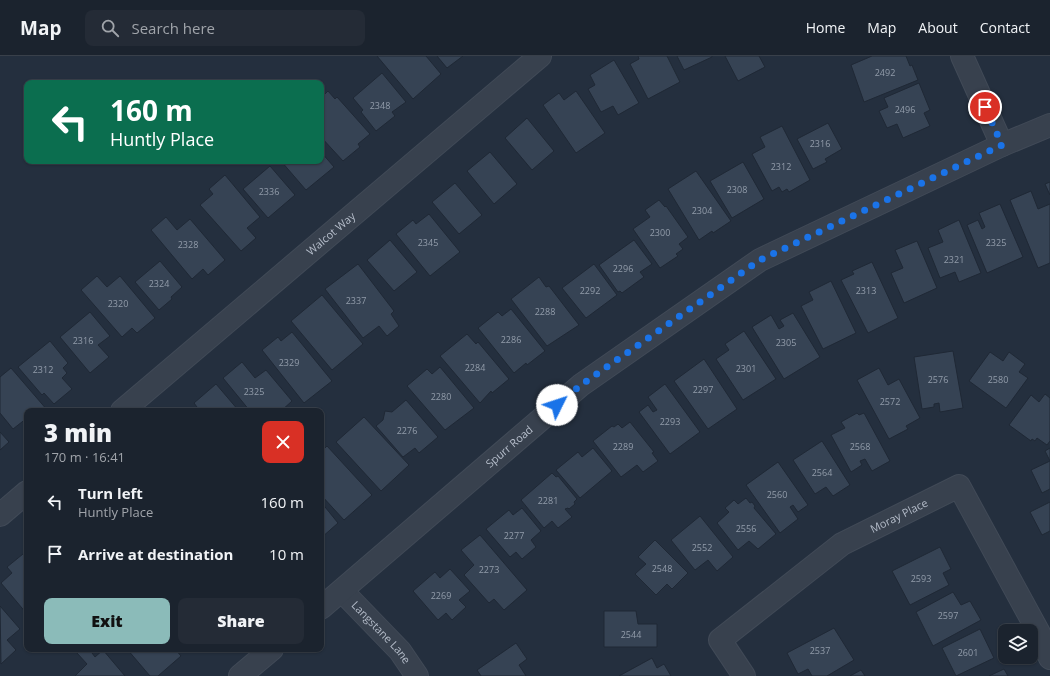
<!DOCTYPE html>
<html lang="en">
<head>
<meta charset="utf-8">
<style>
	body { margin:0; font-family:"Open Sans",sans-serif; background:#242b36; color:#f1f3f6; height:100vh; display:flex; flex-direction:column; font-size:15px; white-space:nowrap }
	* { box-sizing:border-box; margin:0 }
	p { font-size:13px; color:#a0a4aa }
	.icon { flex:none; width:22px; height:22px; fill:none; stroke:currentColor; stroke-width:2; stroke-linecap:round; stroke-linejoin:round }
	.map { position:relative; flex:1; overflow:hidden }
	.details { position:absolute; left:24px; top:352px; width:300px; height:244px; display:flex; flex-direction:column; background:#1b232e; border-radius:8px; box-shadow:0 1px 3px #0004,0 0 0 1px #39404a }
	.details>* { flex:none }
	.hud { position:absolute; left:24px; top:24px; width:300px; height:84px; border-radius:8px; box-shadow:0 1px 3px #0004,0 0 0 1px #39404a; background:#0b6e4f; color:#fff; overflow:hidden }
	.fabs { position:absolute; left:998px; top:568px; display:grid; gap:8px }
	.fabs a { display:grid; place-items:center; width:40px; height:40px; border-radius:8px; background:#1b232e; box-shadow:0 1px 3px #0004,0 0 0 1px #39404a; font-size:20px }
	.pin { position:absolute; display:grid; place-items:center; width:34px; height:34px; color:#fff; margin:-17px; border:2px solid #fff; border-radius:50%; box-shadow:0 1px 4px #0007 }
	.me { position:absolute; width:44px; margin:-22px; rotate:49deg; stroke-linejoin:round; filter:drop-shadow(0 0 3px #0008) }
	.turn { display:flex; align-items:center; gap:14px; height:84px; padding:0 20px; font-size:18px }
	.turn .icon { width:52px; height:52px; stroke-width:2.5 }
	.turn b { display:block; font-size:28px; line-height:34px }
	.round { display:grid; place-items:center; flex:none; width:42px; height:42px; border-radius:8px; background:#242b36 }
	.summary { display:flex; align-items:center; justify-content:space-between; height:68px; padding:0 20px }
	h1 { font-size:24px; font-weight:800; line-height:30px }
	.action { display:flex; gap:8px; margin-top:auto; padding:8px 20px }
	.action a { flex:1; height:46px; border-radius:8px; background:#8bbbb9; color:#111; font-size:16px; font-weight:800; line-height:46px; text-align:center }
	.action a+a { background:#242b36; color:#f1f3f6 }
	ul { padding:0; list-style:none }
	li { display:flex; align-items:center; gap:12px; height:52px; padding:0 20px }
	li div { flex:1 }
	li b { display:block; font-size:15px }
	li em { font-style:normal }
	header { display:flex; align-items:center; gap:24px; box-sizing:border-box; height:56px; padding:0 20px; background:#1b232e; border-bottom:1px solid #39404a }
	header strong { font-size:19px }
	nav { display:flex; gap:22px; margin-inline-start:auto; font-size:14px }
	.search { width:280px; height:36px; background:#242b36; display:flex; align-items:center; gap:10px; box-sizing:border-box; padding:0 14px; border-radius:8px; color:#a0a4aa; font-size:15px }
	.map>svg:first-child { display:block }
	.building { fill:#364354; stroke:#1f2835 }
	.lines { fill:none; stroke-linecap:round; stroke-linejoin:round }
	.minor-casing { stroke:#414a57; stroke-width:24 }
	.tertiary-casing { stroke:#414a57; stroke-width:24 }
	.minor { stroke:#38414e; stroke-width:22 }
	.tertiary { stroke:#38414e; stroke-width:22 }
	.route { stroke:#1a73e8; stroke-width:7; stroke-dasharray:0 12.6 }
	.labels { text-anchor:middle; stroke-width:4; stroke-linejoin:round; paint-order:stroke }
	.number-label { font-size:9px; fill:#929caa }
	.street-label { font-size:11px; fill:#b4bcc9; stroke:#1d2633 }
</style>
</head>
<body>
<header>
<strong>Map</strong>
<div class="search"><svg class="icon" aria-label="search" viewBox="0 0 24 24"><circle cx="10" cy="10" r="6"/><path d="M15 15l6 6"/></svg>Search here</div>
<nav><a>Home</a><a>Map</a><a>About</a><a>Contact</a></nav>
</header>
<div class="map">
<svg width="1050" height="620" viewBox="0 0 1050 620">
	<rect width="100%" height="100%" fill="#242f3e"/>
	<!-- building -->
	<g class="building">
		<polygon points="377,0 426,0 441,18 413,43"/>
		<polygon points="437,0 463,0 447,12"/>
		<polygon points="638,0 667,0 680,26 648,43 630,8 639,3"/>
		<polygon points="677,0 712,0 712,1 684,14"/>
		<polygon points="725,0 759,0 765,11 738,25"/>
		<polygon points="872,0 906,0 910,10 912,9 918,24 864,46 851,9"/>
		<polygon points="614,4 639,47 618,59 613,50 601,56 588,33 595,29 590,19"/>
		<polygon points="382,17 406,46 392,56 395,60 376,75 361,56 363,54 353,42"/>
		<polygon points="919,27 930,54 924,57 930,70 903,82 897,68 887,72 879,55 888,51 884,42"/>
		<polygon points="328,35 335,43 337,41 370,78 358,88 360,91 343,105 321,81 321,42"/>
		<polygon points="576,35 605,77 576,97 543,49 559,37 564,44"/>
		<polygon points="527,62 554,95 532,114 505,82"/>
		<polygon points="828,67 842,93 825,103 827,106 813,113 797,83"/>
		<polygon points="782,70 810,124 789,136 787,133 782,136 779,131 772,135 752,98 765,91 760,81"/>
		<polygon points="321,96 334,111 306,134 281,105 321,105"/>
		<polygon points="490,96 517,128 494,148 467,115"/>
		<polygon points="743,106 764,143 732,162 710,125"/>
		<polygon points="270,110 295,139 268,162 243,133"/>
		<polygon points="696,115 731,165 713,177 712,175 699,184 668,133"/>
		<polygon points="225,119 260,161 247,172 256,182 241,195 200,149 213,138 209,133"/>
		<polygon points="1050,126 1050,139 1045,128"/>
		<polygon points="455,127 482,159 459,178 432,146"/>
		<polygon points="1031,135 1038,153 1050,148 1050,207 1038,212 1010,144"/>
		<polygon points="659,144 665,151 666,150 688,181 679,188 683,193 676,198 678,200 660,212 633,173 650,161 645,154"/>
		<polygon points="1000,148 1023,201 987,217 967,169 978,164 982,173 985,171 979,157"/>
		<polygon points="429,158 460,196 430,220 396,178 413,164 416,168"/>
		<polygon points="166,161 177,174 190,163 225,204 208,219 203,213 192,223 151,174"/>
		<polygon points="959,164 981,217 959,226 955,216 940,222 928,192 943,186 938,174"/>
		<polygon points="390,184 417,216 394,235 367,204"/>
		<polygon points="634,184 652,208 640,216 644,221 622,237 620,235 618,236 599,209"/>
		<polygon points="917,185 937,232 904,247 891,217 903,212 895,194"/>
		<polygon points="160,205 182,231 171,241 172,243 159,254 135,226"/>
		<polygon points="872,206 898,262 868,277 841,224 854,218 852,215"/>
		<polygon points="358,208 394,255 391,258 399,270 387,280 379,270 363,282 325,233"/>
		<polygon points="594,208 617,239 586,262 562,232"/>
		<polygon points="97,220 107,231 120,220 155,262 137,277 132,272 122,281 81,234"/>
		<polygon points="539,221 546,231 549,230 579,269 547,290 511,243"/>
		<polygon points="831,225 856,277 823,293 801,250 813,244 809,236"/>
		<polygon points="322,239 363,288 332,314 291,265"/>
		<polygon points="511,253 545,295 527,309 526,307 514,317 478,272 498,256 502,260"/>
		<polygon points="90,256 110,280 98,289 109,301 90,317 60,281"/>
		<polygon points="793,257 820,301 784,323 752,271 771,259 779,273 784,270 780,264"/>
		<polygon points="744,275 776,323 743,344 716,303 729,294 725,288"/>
		<polygon points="292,276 332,325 304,347 262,294 278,281 281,285"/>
		<polygon points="467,278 476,288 478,286 509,323 492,337 491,335 480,347 440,300"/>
		<polygon points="50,285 68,307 63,312 67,317 62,322 72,333 54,348 44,337 42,339 18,311"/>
		<polygon points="953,295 963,352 940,356 939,347 934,348 934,351 922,353 914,301"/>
		<polygon points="990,296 1003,305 1009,296 1025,308 1019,316 1028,322 1006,352 969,325"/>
		<polygon points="704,303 737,353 708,373 674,325"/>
		<polygon points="242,306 255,322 266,314 292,345 281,355 250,355 223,322"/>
		<polygon points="440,311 474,352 445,374 407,330 427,313 432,318"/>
		<polygon points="11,312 48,355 27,355 27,362 13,373 0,357 0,321"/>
		<polygon points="879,312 888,329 899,323 920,362 906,370 908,373 889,383 857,324"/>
		<polygon points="216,328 239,355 200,355 194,347"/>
		<polygon points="665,328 700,376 670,398 639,356 648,349 653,356 657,354 648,341"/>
		<polygon points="1045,338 1050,342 1050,385 1047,389 1037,382 1035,385 1032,383 1031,385 1009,369 1031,339 1039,346"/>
		<polygon points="406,344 438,381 419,397 415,392 403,401 376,370 383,364 385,355 392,356"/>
		<polygon points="857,357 859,359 864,357 890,405 872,415 865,403 860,405 862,409 851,416 831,379 845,372 841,366"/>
		<polygon points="364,361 409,409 381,435 336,386"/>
		<polygon points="630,366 654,396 652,397 658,405 643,416 637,409 621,421 593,385 612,370 614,371 618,368 622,372"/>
		<polygon points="0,376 9,386 0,394"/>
		<polygon points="822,385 850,429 833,440 826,431 815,438 793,404"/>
		<polygon points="327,390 372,439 344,464 321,439 321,396"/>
		<polygon points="593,392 612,415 580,442 556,414 578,396 582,401"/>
		<polygon points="1050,392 1050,433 1042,437 1031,414 1050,405 1045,395"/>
		<polygon points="778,406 808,449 798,456 793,449 790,451 798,463 780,477 746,429"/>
		<polygon points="552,417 556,421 558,420 577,443 574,446 575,448 569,453 568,452 565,453 572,461 558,472 552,465 544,472 521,444"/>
		<polygon points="746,442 750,447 752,446 755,450 754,452 776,478 758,493 749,485 738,494 717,467 729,456 725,452 734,444 738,448"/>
		<polygon points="321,446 338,467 321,482"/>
		<polygon points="1050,446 1050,475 1042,479 1030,456"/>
		<polygon points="522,452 541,475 531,484 536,491 522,503 516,496 510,501 486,473 509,454 513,459"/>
		<polygon points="700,460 733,501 717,515 708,504 695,514 671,484"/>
		<polygon points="480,479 527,534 504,554 494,543 489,547 464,519 474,509 461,494"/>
		<polygon points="655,484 688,517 672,533 667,528 656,539 635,518 646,508 638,501"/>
		<polygon points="940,491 951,513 943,517 949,529 910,549 892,515"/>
		<polygon points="23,498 27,503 27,558 1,527 12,517 7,511"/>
		<polygon points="450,513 470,535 459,544 466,551 452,564 446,557 438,564 413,535 435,516 440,522"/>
		<polygon points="953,536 961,549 970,545 981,564 933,590 916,556"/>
		<polygon points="0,550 20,573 7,584 16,594 1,608"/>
		<polygon points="604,555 636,555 638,568 657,568 657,591 604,591"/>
		<polygon points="834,572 854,604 827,620 812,620 808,613 798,618 787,597"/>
		<polygon points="980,573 994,602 956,620 942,592"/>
		<polygon points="516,587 527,603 519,609 526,620 481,620 477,614"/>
		<polygon points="82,593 89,593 95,601 103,594 125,620 75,620 87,608 77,597"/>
		<polygon points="127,593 175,593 181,600 158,620 150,620"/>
		<polygon points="652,602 657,612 664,608 671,620 619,620"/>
		<polygon points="1004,613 1008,620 989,620"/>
		<polygon points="861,614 865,620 850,620"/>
	</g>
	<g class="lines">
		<defs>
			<g id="minor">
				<polyline points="962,0 1002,89"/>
				<path id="s1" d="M122,355L540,0"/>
				<polyline points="0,459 27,436"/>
				<path id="s2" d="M342,535L400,595L417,620"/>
				<path id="s3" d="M744,620L720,584L842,488L959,430L1039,577L1050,602"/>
			</g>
			<g id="tertiary">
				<path id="s4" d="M321,552L581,329L760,204L1002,89L1050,69"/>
				<polyline points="240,620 272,593"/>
			</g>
		</defs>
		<!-- minor casing -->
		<use href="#minor" class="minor-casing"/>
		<!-- tertiary casing -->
		<use href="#tertiary" class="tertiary-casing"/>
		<!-- minor -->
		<use href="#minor" class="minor"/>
		<!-- tertiary -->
		<use href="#tertiary" class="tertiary"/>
	</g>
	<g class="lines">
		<!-- route -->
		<polyline class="route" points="557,349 581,329 760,204 1002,89 985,51"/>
	</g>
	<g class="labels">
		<!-- number labels -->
		<g class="number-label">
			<text x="885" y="20">2492</text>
			<text x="380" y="53">2348</text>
			<text x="905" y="57">2496</text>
			<text x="820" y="91">2316</text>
			<text x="781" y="114">2312</text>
			<text x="737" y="137">2308</text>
			<text x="269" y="139">2336</text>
			<text x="702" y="158">2304</text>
			<text x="660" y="180">2300</text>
			<text x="428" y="190">2345</text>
			<text x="996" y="190">2325</text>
			<text x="188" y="192">2328</text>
			<text x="954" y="207">2321</text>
			<text x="623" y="216">2296</text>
			<text x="159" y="231">2324</text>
			<text x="590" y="238">2292</text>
			<text x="866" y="238">2313</text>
			<text x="356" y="248">2337</text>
			<text x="118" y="251">2320</text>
			<text x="545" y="259">2288</text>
			<text x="511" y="287">2286</text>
			<text x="83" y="288">2316</text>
			<text x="786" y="290">2305</text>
			<text x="289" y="310">2329</text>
			<text x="475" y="315">2284</text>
			<text x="746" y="316">2301</text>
			<text x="43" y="317">2312</text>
			<text x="938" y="327">2576</text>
			<text x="998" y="327">2580</text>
			<text x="703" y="337">2297</text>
			<text x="254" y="339">2325</text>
			<text x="441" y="344">2280</text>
			<text x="890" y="349">2572</text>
			<text x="670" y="369">2293</text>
			<text x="407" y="378">2276</text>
			<text x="623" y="394">2289</text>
			<text x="860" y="394">2568</text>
			<text x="822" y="420">2564</text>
			<text x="777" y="442">2560</text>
			<text x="548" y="448">2281</text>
			<text x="746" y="476">2556</text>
			<text x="514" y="483">2277</text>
			<text x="702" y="495">2552</text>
			<text x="662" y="516">2548</text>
			<text x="489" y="517">2273</text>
			<text x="921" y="526">2593</text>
			<text x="441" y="543">2269</text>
			<text x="948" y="563">2597</text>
			<text x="631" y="582">2544</text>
			<text x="820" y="598">2537</text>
			<text x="968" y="600">2601</text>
		</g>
		<!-- street labels -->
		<g class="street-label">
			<text dy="4" stroke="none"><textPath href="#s1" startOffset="274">Walcot Way</textPath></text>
			<text dy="4" stroke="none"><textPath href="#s4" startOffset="248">Spurr Road</textPath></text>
			<text dy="4" stroke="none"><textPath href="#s3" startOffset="262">Moray Place</textPath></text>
			<text dy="4" stroke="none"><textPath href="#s2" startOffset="57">Langstane Lane</textPath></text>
		</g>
	</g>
</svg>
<div class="fabs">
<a><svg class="icon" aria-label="layers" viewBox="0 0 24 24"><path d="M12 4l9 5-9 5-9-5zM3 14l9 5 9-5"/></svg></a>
</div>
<div class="pin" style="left:985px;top:51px;background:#d93025"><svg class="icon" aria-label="arrive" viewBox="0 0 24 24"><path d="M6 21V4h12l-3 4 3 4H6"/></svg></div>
<svg class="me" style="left:557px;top:349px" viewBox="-20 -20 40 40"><circle r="19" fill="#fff"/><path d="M0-13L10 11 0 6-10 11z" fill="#1a73e8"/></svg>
<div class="hud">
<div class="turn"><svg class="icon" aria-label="left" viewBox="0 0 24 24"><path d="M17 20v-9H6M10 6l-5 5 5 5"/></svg><div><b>160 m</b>Huntly Place</div></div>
</div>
<section class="details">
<div class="summary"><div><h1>3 min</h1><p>170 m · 16:41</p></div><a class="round" style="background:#d93025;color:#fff"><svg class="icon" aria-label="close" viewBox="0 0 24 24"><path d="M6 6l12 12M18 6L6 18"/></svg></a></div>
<ul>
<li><svg class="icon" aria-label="left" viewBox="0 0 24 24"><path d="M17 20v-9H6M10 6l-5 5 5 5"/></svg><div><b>Turn left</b><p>Huntly Place</p></div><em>160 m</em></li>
<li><svg class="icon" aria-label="arrive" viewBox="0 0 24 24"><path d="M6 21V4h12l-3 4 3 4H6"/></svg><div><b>Arrive at destination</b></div><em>10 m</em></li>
</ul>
<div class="action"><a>Exit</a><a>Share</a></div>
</section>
</div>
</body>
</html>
